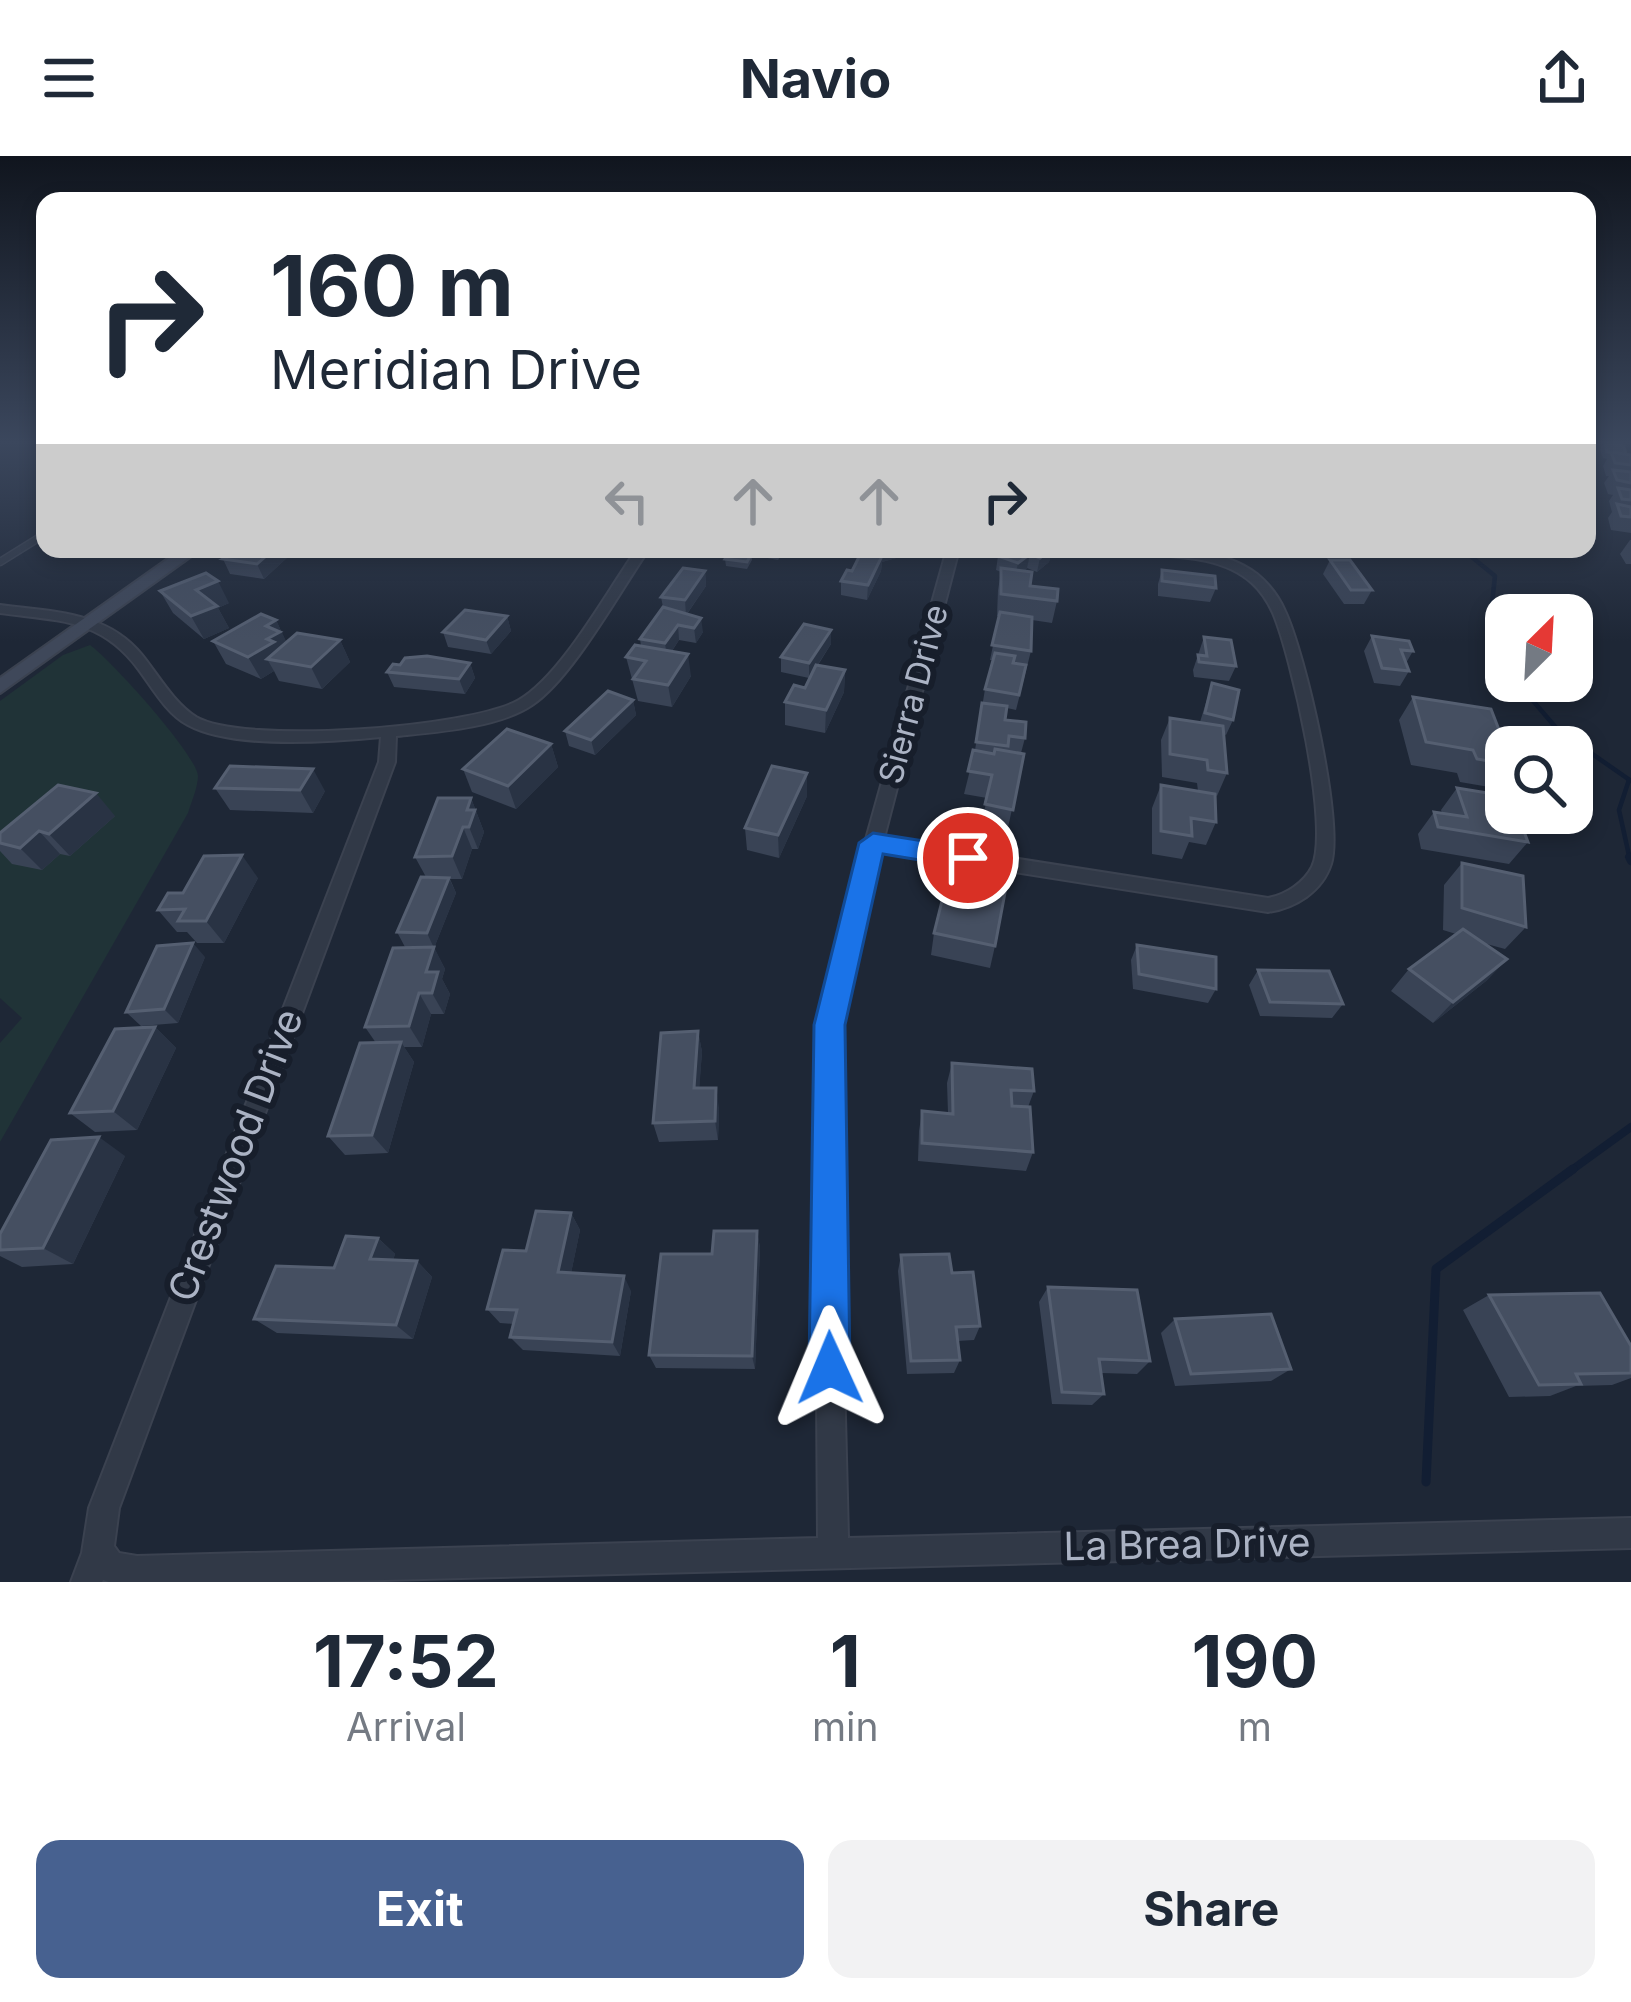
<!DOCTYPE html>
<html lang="en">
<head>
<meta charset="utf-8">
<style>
	body { margin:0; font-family:Inter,sans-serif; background:#f2f2f3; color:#1f2937; height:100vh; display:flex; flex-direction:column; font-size:45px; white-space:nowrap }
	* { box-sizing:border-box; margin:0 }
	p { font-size:39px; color:#747a83 }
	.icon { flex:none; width:66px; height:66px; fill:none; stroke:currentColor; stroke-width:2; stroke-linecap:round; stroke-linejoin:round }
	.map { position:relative; height:1426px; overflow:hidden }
	.side { display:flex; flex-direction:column; background:#fff; flex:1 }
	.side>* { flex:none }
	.hud { position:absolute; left:36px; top:36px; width:1560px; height:366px; border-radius:24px; box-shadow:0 6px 18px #0003; background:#fff; color:#1f2937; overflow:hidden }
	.needle { width:78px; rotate:24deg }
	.buttons { position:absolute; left:1485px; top:438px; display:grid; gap:24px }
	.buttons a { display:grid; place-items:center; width:108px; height:108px; border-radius:24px; background:#fff; box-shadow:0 6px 18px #0003; font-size:60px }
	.pin { position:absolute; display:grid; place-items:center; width:102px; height:102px; color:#fff; margin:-51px; border:6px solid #fff; border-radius:50%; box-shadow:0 3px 12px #0007 }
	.me { position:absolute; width:132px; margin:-66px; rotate:359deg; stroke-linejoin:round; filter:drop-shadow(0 0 9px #0008) }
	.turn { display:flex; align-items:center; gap:42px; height:252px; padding:0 36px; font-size:54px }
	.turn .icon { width:156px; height:156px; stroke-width:2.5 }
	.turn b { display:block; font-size:84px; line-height:102px }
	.lanes { display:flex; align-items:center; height:114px; padding:0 36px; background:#0003; justify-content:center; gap:60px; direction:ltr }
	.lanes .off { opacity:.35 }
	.eta { display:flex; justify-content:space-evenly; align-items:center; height:204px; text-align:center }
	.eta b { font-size:72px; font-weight:700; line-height:84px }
	.primary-button { display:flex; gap:24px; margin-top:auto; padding:24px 36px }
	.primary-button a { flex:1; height:138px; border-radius:24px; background:#476190; color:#fff; font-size:48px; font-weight:700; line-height:138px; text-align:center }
	.primary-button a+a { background:#f2f2f3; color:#1f2937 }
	header { display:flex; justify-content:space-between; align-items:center; height:156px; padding:0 36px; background:#fff; font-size:54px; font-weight:700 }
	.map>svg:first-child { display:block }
	.green { fill:#203337 }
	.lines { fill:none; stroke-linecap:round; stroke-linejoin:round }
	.stream-far2 { stroke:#121e33; stroke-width:4.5 }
	.stream-far1 { stroke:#121e33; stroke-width:8 }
	.stream { stroke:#121e33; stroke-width:9 }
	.lane-casing { stroke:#3b4250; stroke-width:9 }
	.street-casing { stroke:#3b4250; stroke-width:4 }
	.secondary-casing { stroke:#3b4250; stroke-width:4 }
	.lane { stroke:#313947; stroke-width:6 }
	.street { fill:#313947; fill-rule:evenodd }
	.secondary { fill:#3f485a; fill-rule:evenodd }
	.wall { fill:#394355 }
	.shaded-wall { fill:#293344 }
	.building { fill:#454f61; stroke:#555f71; stroke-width:3 }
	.route { fill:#1a73e8; stroke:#114b97; stroke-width:3 }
	.labels { text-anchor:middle; stroke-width:12; stroke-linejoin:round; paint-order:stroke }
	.street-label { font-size:33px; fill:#abb3c4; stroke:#171e2b }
	.near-street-label { font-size:39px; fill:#abb3c4; stroke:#171e2b }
</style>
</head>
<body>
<header><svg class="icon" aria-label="menu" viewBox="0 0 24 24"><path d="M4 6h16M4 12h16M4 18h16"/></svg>Navio<svg class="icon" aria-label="share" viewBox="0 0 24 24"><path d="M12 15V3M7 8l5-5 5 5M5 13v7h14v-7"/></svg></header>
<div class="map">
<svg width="1631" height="1426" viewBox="0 0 1631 1426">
	<rect width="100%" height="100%" fill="#1e2736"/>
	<!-- green -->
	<path class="green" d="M90,489C111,504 197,599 198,620C198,631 191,647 188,657L0,986V887L22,862L0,842V545L63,499Z"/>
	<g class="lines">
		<!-- stream-far2 -->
		<g class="stream-far2">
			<polyline points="1462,393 1495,420 1490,465 1506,507"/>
			<polyline points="1516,525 1558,574 1631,625"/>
			<polyline points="1629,624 1619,654 1630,704"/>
		</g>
		<!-- stream-far1 -->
		<g class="stream-far1">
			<polyline points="1629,701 1631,705"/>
			<polyline points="1569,1016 1631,971"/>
		</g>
		<!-- stream -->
		<polyline class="stream" points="1426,1326 1436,1113 1573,1013"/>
		<defs>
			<polyline id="lane" points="0,406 45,378"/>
			<path id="street" d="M637,393H649C620,435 572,523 532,549C498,572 436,576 396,580L395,606L119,1352L114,1390L119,1397L137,1400L818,1382L815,938L820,869L830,812L947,393H959L884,682L1268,742C1285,739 1304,727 1312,711C1331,672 1291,499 1273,457C1268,446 1261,435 1252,427C1220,398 1170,401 1129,397L1123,393C1167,393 1220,390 1257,418C1269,428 1279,441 1285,455C1305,497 1344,666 1331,708C1322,736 1295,752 1268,756L881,695L850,812L840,869L837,938L848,1382L1631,1362V1392L307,1426H109L103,1424L102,1426H71L82,1397L89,1352L379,606L381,581C331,586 232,593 188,569C167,558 153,533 139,514C101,462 58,465 0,457V449C51,456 107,455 142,499C159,520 173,546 196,561C243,589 471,572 519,544C562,519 607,435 637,393Z"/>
			<polygon id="secondary" points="182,393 201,393 0,537 0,522"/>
		</defs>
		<!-- lane casing -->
		<use href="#lane" class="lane-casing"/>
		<!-- street casing -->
		<use href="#street" class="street-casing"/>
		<!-- secondary casing -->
		<use href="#secondary" class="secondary-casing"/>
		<!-- lane -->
		<use href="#lane" class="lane"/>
		<!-- street -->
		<use href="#street" class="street"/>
		<!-- secondary -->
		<use href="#secondary" class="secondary"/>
	</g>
	<!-- wall -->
	<g class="wall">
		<polygon points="1601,285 1624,285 1621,289 1627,299 1631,300 1631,377 1611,374 1608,362 1612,356 1609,345 1613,339 1608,338 1604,327 1609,320 1606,320 1603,310 1607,303 1603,302 1600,293 1604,287"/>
		<polygon points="1630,384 1631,384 1631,408 1626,408 1620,398"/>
		<polygon points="726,393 786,393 778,404 752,399 752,404 747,413 726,410 725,403 731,394"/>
		<polygon points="857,393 897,393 896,402 882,406 881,415 867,444 841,439 841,425 852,415 863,398"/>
		<polygon points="1052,393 1049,406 1037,416 1027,412 1024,415 1030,430 1057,445 1052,467 1032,464 1031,495 1016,554 1007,552 1005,564 1025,582 1021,597 1024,598 1007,676 981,671 987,642 964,638 975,594 985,533 993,504 990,504 999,460 997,460 998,434 1001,416 996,414 998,400"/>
		<polygon points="1300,393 1330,393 1314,400"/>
		<polygon points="290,399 264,423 230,418 223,403"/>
		<polygon points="1330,404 1372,434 1364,448 1344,448 1323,418"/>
		<polygon points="1162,414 1216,432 1210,446 1158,440 1158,428"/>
		<polygon points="705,415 706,430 687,458 703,476 696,487 679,484 672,495 691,520 672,551 638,545 626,501 641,490 640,483 663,451 661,441"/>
		<polygon points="160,435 229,447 218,452 229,472 204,483 173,457"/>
		<polygon points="507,460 511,475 491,498 448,491 443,476"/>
		<polygon points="276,464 286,486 340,484 350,506 322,533 279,525 274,515 261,523 226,508 213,485"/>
		<polygon points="831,474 831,488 818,509 845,514 844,536 825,577 785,569 785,546 805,532 809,522 781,516 781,501"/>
		<polygon points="1372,480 1413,495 1406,507 1409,515 1400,530 1374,527 1364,495"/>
		<polygon points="1204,481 1236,510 1229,525 1194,521 1193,514"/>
		<polygon points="470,507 475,522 465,538 394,531 387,516"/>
		<polygon points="1212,527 1233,564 1226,579 1224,578 1227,617 1217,640 1215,639 1216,666 1206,689 1189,686 1182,703 1152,698 1152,652 1161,629 1198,635 1197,627 1162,621 1161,584 1170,562 1200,566"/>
		<polygon points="1413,541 1506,592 1506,617 1495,632 1460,626 1457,617 1411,609 1399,564"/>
		<polygon points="633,544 636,559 595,599 569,590 565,575"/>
		<polygon points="551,588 558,611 516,653 472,636 463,613"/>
		<polygon points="215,632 325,635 313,657 230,654"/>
		<polygon points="1457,632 1528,686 1509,708 1421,693 1418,678 1434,656 1442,657 1441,654"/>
		<polygon points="807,640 779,702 747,694 745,672"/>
		<polygon points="471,642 484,676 478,693 472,693 462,723 450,723 456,737 434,792 445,813 442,823 450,838 444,858 431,858 422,891 404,891 414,906 388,997 345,999 328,980 376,887 365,871 430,791 405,791 397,776 426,721 415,701"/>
		<polygon points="115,660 70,700 60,698 42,714 12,708 0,695 0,677"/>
		<polygon points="1462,707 1526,771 1505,793 1483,787 1507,803 1486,825 1433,867 1391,835 1409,813 1456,778 1443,774 1444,729"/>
		<polygon points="258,722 224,787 197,787 187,776 177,776 158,754 183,737"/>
		<polygon points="934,777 995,790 990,812 931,799"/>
		<polygon points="1137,789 1216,833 1208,847 1133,833 1131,804"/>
		<polygon points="205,801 178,867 141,870 126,856"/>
		<polygon points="1258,814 1343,848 1332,862 1260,860 1249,829"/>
		<polygon points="155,871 176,892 137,974 95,976 70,957"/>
		<polygon points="698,875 702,896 699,932 719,952 718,984 659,986 653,967"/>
		<polygon points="952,907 1034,935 1028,951 1033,996 1026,1015 918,1005 919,975 922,955 948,957 947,927"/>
		<polygon points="125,1000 73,1108 22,1111 0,1100 0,1078"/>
		<polygon points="571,1057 580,1074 571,1117 631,1135 620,1200 523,1194 510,1181 513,1168 500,1167 487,1153 526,1095"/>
		<polygon points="757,1075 760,1092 755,1213 656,1212 649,1199 712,1098"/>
		<polygon points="378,1082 395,1098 393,1104 417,1105 432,1121 413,1183 277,1177 254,1163"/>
		<polygon points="901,1099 952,1117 980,1170 974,1184 957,1185 960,1204 954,1217 907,1218 898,1115"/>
		<polygon points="1048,1131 1150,1205 1137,1218 1101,1217 1104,1238 1092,1249 1052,1248 1039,1146"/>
		<polygon points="1489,1139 1631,1190 1631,1222 1612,1229 1576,1230 1550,1240 1509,1241 1463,1154"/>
		<polygon points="1175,1163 1291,1213 1271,1225 1175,1230 1161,1177"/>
	</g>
	<!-- shaded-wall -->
	<g class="shaded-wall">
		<polygon points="274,393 287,393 290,399 264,423 257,408"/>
		<polygon points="897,393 896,402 882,406 881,415 867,444 868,429 876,408 877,394"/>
		<polygon points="1052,393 1049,406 1037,416 1040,402"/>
		<polygon points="1318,393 1330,393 1314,400"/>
		<polygon points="1030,398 1027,412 1015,421 1018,407"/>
		<polygon points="705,415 706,430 686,459 685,444"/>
		<polygon points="218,425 229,447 218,452 229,472 204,483 191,460 196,434"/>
		<polygon points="507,460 511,475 491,498 486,484"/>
		<polygon points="701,462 703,476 696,487 694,472"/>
		<polygon points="276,464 287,487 267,503 274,515 261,523 248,501 266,470"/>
		<polygon points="678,469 679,484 667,502 665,487"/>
		<polygon points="831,474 831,488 809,522 809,507"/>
		<polygon points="340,484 350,506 322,533 311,511"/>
		<polygon points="688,498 691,520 672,551 668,529"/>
		<polygon points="470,507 475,522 465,538 459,523"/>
		<polygon points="845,514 844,536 825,577 826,554"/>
		<polygon points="633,544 636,559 595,599 591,584"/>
		<polygon points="551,588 558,611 516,653 508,630"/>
		<polygon points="313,613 325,635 313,657 300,634"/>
		<polygon points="807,617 807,640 779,702 778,679"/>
		<polygon points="96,637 115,660 70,700 49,678"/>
		<polygon points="471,642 484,676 478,693 469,671 467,654"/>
		<polygon points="463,671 472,693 462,723 452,700"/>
		<polygon points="39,675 60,698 42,714 20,692"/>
		<polygon points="242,699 258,722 224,787 206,765"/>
		<polygon points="449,722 456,737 434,792 427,777"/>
		<polygon points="193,787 205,801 178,867 164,853"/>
		<polygon points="434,791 445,813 442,823 450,838 444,858 432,837 426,816"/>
		<polygon points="1507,803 1486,825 1433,867 1453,846"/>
		<polygon points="419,837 431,858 422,891 409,870"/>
		<polygon points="155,871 176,892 137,974 113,955"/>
		<polygon points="698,875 702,896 698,952 694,932"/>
		<polygon points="401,886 414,906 388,997 372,979"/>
		<polygon points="716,932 719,952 718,984 715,965"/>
		<polygon points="99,981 125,1000 73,1108 43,1092"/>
		<polygon points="571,1057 580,1074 568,1132 558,1116"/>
		<polygon points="757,1075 760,1092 755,1213 752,1200"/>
		<polygon points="378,1082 395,1098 388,1119 370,1103"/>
		<polygon points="417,1105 432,1121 413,1183 396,1169"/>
		<polygon points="624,1120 631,1135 620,1200 612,1186"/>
	</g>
	<!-- building -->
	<g class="building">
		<polygon points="1605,287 1624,290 1626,299 1607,296"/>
		<polygon points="1611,296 1631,299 1631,309 1615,307"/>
		<polygon points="1613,314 1631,316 1631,327 1617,324"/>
		<polygon points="1618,332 1631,334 1631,344 1622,343"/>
		<polygon points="1617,348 1631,351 1631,361 1621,360"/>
		<polygon points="243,393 274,393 257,408 223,403"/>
		<polygon points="1007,393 1051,393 1040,402 1030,398 1018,407 998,400"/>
		<polygon points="731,394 752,397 747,406 725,403"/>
		<polygon points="861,397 882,400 868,429 841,425 847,414 852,415"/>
		<polygon points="1330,404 1350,404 1372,434 1351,434"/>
		<polygon points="683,412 705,415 685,444 661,441"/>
		<polygon points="1001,412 1032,416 1030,430 1058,433 1057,445 1001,438"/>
		<polygon points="1162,414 1215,420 1216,432 1162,425"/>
		<polygon points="206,417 218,425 196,434 217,450 191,460 160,435"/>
		<polygon points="663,451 701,462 694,472 678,469 665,487 640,483"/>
		<polygon points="465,454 507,460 486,484 443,476"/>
		<polygon points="1000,456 1032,461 1031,495 992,489"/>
		<polygon points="261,458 276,464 266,470 280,476 267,483 274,486 248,501 213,485"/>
		<polygon points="804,468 831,474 809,507 781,501"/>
		<polygon points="297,477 340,484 311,511 267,503"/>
		<polygon points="1372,480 1409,485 1413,495 1401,494 1409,515 1382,512"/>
		<polygon points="1204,481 1231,484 1236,510 1199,506 1198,499 1207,500"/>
		<polygon points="635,489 688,498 668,529 633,523 646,505 626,501"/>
		<polygon points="995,497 1015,500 1013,507 1026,509 1019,539 985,533"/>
		<polygon points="427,500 470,507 459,523 387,516 393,508 400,509 405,502"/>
		<polygon points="816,509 845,514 826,554 785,546 794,529 805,532"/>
		<polygon points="1212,527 1239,534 1233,564 1205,557"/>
		<polygon points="608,535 633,544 591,584 565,575"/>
		<polygon points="1413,541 1491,553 1506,592 1506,608 1477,603 1473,594 1426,586"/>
		<polygon points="982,547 1007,550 1005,564 1026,566 1025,582 1009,580 1008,590 976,586"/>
		<polygon points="1170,562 1223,570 1227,617 1208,614 1207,604 1170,598"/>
		<polygon points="507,573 551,588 508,630 463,613"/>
		<polygon points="995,593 1024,598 1013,654 985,648 992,619 968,615 973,594 994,598"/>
		<polygon points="230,610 313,613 300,634 215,632"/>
		<polygon points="772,610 807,617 778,679 745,672"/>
		<polygon points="58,629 96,637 49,678 39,675 20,692 0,687 0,677"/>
		<polygon points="1161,629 1215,638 1216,666 1191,662 1192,680 1161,675"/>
		<polygon points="1457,632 1506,640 1506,657 1517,657 1528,686 1438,671 1434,656 1467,661"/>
		<polygon points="438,642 471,642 467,654 475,654 469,671 463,671 452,700 415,701"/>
		<polygon points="242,699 206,765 178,765 185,753 158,754 168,737 183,737 204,700"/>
		<polygon points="1462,707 1523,720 1526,771 1462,752"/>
		<polygon points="421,721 449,722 427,777 397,776"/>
		<polygon points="983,721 1007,726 995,790 934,777 947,725 980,732"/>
		<polygon points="1463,773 1507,803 1453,846 1409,813"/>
		<polygon points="193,787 164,853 126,856 157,790"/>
		<polygon points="1137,789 1216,801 1216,833 1139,818"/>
		<polygon points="434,791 426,816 438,816 432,837 419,837 409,870 365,871 393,792"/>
		<polygon points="1258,814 1329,815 1343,848 1270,846"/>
		<polygon points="155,871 113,955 70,957 115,873"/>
		<polygon points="698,875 694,932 716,932 715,965 653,967 661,877"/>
		<polygon points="401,886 372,979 328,980 360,887"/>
		<polygon points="952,907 1032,913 1034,935 1011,934 1012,950 1030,951 1033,996 922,987 922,955 953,958"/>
		<polygon points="99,981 43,1092 0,1094 0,1078 51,984"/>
		<polygon points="536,1055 571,1057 558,1116 624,1120 612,1186 510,1181 517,1154 487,1153 503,1094 526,1095"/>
		<polygon points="714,1075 757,1075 752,1200 649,1199 661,1098 712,1098"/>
		<polygon points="346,1080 378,1082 370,1103 417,1105 396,1169 254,1163 276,1110 334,1112"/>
		<polygon points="949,1098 952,1117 973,1116 980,1170 956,1171 960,1204 911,1205 901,1099"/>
		<polygon points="1048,1131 1137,1134 1150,1205 1099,1203 1104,1238 1062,1236"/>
		<polygon points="1600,1137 1631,1190 1631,1217 1576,1218 1581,1228 1539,1229 1489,1139"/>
		<polygon points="1271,1158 1291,1213 1191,1218 1175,1163"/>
	</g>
	<!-- sky -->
	<linearGradient id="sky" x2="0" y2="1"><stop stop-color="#10151e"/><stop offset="0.59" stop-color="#3b475d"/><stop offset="1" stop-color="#3b475d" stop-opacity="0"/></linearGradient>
	<rect width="1631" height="485" fill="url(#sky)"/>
	<!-- route -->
	<polygon class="route" points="873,677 968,692 981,702 968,712 883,698 845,869 850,1212 844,1227 830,1233 815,1227 809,1212 814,869 859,687"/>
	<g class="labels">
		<!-- street labels -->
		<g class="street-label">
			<text transform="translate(913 538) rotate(-75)" y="12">Sierra Drive</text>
		</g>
		<!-- near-street labels -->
		<g class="near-street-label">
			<text transform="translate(235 999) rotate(-69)" y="14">Crestwood Drive</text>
			<text transform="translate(1187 1388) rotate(-1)" y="14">La Brea Drive</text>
		</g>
	</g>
</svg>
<div class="buttons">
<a><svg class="needle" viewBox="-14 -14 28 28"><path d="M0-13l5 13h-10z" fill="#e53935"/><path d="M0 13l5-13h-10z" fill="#747a83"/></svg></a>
<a><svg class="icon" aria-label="search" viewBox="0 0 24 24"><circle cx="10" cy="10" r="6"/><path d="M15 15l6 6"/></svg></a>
</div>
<div class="pin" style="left:968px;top:702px;background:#d93025"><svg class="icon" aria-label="arrive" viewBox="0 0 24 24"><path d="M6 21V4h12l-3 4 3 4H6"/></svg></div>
<svg class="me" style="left:830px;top:1212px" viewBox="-20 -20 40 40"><path d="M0-17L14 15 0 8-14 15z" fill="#1a73e8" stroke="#fff" stroke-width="4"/></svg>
<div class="hud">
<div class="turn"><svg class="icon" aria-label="right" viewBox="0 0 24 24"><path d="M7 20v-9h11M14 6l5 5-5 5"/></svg><div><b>160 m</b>Meridian Drive</div></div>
<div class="lanes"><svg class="icon off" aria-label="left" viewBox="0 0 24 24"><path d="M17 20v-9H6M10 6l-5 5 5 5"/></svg><svg class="icon off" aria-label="ahead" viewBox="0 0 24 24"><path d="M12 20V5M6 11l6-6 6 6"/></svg><svg class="icon off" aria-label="ahead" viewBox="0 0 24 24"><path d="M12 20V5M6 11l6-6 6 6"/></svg><svg class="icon" aria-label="right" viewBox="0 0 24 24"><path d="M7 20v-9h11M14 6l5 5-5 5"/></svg></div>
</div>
</div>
<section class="side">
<div class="eta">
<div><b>17:52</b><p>Arrival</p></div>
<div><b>1</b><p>min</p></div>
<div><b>190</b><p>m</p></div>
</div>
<div class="primary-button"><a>Exit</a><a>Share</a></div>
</section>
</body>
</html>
